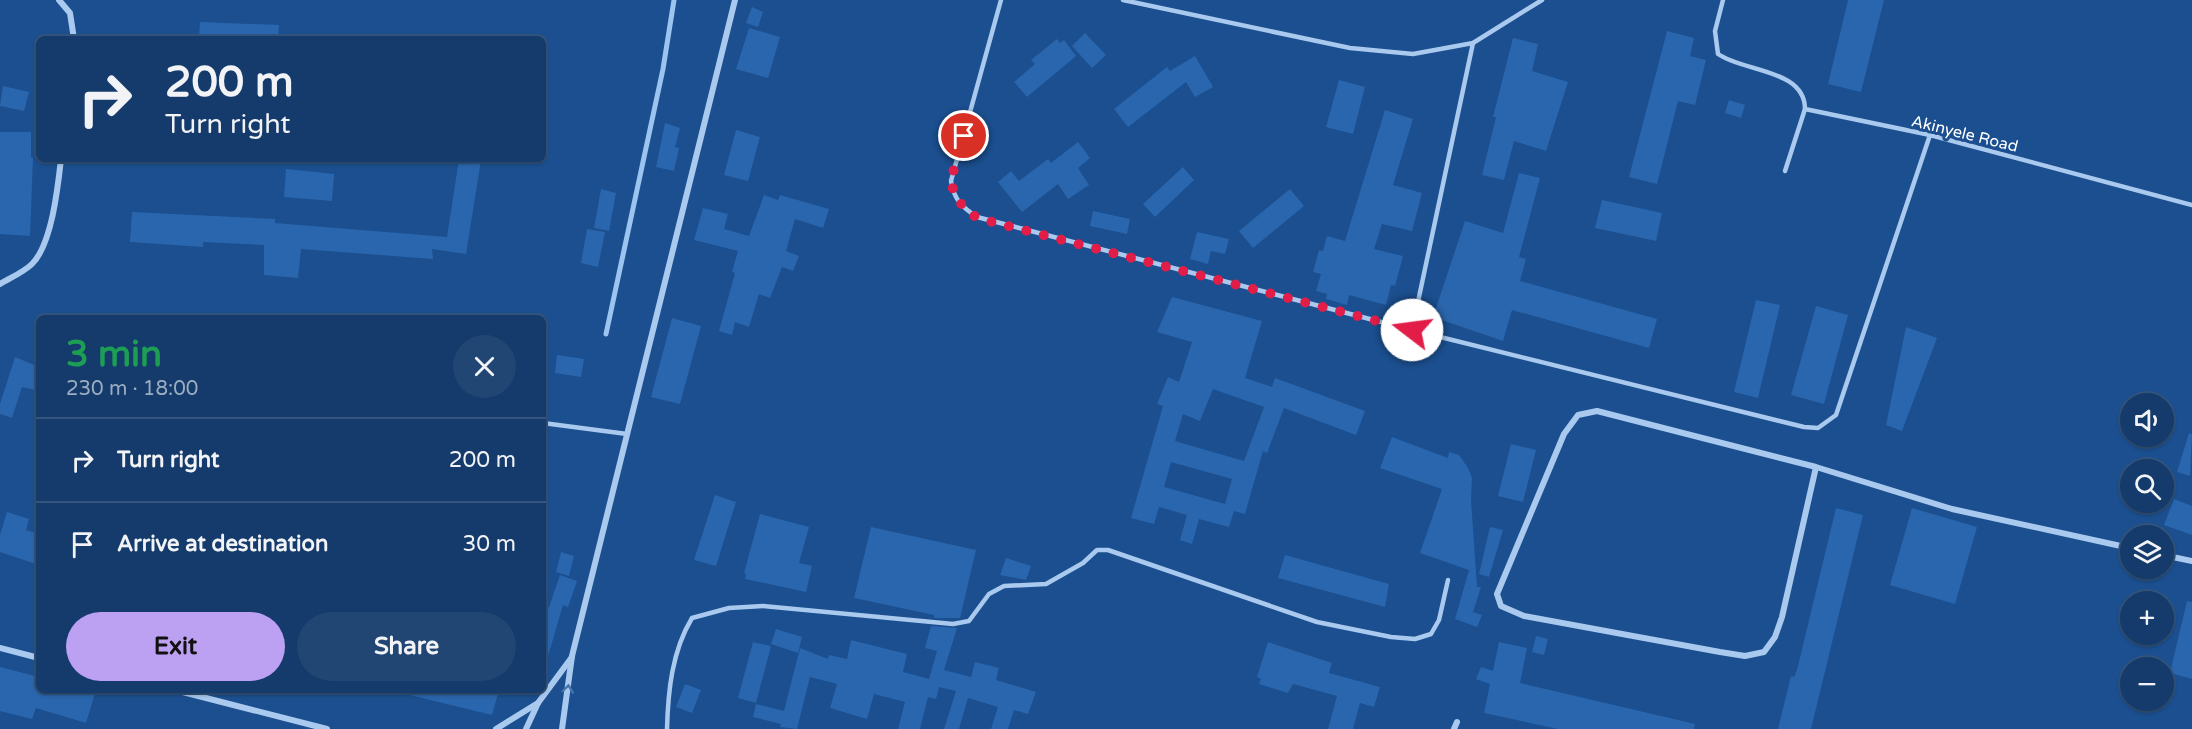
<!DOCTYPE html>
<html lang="en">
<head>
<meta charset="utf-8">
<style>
	body { margin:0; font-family:"Varela Round",sans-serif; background:#214673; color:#f1f3f6; height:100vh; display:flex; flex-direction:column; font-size:22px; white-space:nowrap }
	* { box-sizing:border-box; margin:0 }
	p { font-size:20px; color:#9dadc1 }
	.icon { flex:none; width:33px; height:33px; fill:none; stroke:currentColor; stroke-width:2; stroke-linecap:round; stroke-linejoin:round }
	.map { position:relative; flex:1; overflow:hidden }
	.panel { position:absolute; left:36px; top:315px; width:510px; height:378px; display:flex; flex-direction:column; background:#143b6b; border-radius:9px; box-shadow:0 2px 4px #0004,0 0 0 2px #33557e }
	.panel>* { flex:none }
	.guide { position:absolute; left:36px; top:36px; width:510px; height:126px; border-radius:9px; box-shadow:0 2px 4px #0004,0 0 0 2px #33557e; background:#143b6b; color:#f1f3f6; overflow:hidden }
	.tools { position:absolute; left:2120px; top:393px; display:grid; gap:12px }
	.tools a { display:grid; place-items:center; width:54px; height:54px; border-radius:50%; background:#143b6b; box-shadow:0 2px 4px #0004,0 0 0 2px #33557e; font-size:30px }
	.pin { position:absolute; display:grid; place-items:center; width:51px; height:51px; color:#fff; margin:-26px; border:3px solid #fff; border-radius:50%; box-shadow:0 2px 6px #0007 }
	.me { position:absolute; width:66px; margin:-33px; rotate:285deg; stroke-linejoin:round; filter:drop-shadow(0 0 4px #0008) }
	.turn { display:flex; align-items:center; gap:21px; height:126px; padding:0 30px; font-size:27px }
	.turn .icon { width:78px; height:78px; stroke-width:2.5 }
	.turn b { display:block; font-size:42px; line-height:51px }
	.round { display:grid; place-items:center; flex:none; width:63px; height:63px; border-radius:32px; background:#214673 }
	.overview { display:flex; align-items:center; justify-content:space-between; height:102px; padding:0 30px }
	h1 { font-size:36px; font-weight:800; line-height:45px; color:#1e9e55 }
	.button { display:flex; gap:12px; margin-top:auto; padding:12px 30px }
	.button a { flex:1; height:69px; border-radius:36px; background:#bca0f2; color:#111; font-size:24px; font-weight:800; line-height:69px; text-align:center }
	.button a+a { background:#214673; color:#f1f3f6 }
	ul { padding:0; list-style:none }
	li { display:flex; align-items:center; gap:18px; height:84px; padding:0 30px; border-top:2px solid #33557e }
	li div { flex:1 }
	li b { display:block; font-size:22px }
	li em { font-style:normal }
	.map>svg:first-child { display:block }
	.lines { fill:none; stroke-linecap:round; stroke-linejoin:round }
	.stream { stroke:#9cc4f0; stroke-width:5 }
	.building { fill:#2a66ad; fill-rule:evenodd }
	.service { stroke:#a9c9ee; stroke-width:4.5 }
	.minor { stroke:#a9c9ee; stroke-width:6 }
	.oneway { stroke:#4674ac }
	.route { stroke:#e11d48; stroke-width:10; stroke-dasharray:0 18 }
	.labels { text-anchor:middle; stroke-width:6; stroke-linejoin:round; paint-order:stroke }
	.street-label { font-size:16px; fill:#fff; stroke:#1b4f8f }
</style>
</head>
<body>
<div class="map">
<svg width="2192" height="729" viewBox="0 0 2192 729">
	<rect width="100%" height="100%" fill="#1b4f8f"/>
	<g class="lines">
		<!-- stream -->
		<polyline class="stream" points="606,334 663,69 674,0"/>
	</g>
	<!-- building -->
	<g class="building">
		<polygon points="1848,0 1884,0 1861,92 1828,84"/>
		<polygon points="752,7 763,12 758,27 746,23"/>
		<polygon points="200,22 279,25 278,39 199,39"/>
		<polygon points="749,28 780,37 768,78 736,69"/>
		<polygon points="1667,31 1694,38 1690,56 1706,60 1695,105 1678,101 1657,184 1629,177"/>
		<polygon points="1085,33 1106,55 1092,68 1072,46"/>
		<polygon points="1513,38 1538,44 1532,71 1568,82 1546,151 1514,141 1504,180 1482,175 1496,117 1493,117"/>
		<polygon points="1057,39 1060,43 1064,40 1076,56 1027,97 1014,82 1035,64 1031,60"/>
		<polygon points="1195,56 1213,87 1195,97 1186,82 1128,127 1114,109 1167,67 1170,71"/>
		<polygon points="1339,80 1365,87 1353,134 1326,127"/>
		<polygon points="3,86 29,92 24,111 0,106"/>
		<polygon points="1729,100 1745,105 1741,118 1725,113"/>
		<polygon points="1385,110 1413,119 1393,185 1422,193 1412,231 1382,224 1374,249 1403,256 1395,286 1391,285 1386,305 1349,295 1347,305 1326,299 1327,294 1316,291 1321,274 1313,272 1319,250 1323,251 1327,236 1345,241"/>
		<polygon points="665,123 680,128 675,147 679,148 674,171 656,167"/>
		<polygon points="736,130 760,137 748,181 724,175"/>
		<polygon points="0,132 31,132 31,158 33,158 30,236 0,234"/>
		<polygon points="1078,142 1090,158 1078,168 1089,185 1068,199 1058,184 1022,212 998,182 1011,171 1019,181 1048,159 1051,163"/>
		<polygon points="459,159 481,160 466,254 432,249 433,259 301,249 298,278 264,275 264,245 203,242 203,247 130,242 132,212 275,219 275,223 447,237"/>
		<polygon points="1183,167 1194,180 1155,217 1143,204"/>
		<polygon points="286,169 334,174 332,201 284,197"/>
		<polygon points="1519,173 1540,178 1519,257 1526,259 1520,281 1657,319 1649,348 1512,310 1503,341 1433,317 1465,221 1503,233"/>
		<polygon points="601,189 616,193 609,231 594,228"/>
		<polygon points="1290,189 1304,206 1253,248 1239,231"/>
		<polygon points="764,195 778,200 780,195 829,209 823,228 795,219 786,251 799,256 793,271 782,267 770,298 759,294 749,327 735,322 732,335 719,331 735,273 732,272 738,251 694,240 703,208 728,214 724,229 749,236"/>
		<polygon points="1602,200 1662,213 1656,241 1595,228"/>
		<polygon points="1093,211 1130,219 1127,234 1090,226"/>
		<polygon points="587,229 605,232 598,267 581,263"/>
		<polygon points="1197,232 1229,239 1225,254 1211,251 1208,264 1190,259"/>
		<path d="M1172,297L1262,321L1245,378L1272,387L1275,378L1365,411L1356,435L1284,408L1267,453L1263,451L1245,514L1234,511L1229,527L1199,519L1192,544L1180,540L1187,515L1159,507L1154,524L1131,518L1163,406L1157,404L1168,377L1179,382L1192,342L1157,332ZM1213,389L1264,407L1244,461L1175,441L1183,414L1200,421ZM1171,462L1232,479L1225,504L1164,487Z"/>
		<polygon points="1756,300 1780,305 1758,398 1734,392"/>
		<polygon points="1816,306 1848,315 1824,404 1791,395"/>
		<polygon points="672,318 701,326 680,404 651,397"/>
		<polygon points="1906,327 1937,338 1902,431 1886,425"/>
		<polygon points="557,355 584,359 581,377 555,373"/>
		<polygon points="15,357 39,367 39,391 22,387 12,418 0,414 0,404"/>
		<polygon points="2189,433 2192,434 2190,476 2177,472"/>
		<polygon points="1392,437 1448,458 1449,452 1459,455 1468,468 1472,478 1471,500 1477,587 1481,587 1473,612 1482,615 1477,627 1455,619 1469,570 1420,553 1442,489 1380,468"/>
		<polygon points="1511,444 1536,450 1523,502 1498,496"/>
		<polygon points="715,495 736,502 716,566 694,560"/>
		<polygon points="2174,499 2192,506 2192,535 2164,525"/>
		<polygon points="1836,508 1863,515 1811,729 1778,729 1791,676 1794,677 1797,670"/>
		<polygon points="1912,508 1977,527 1955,604 1890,585"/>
		<polygon points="7,512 29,519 26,530 39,534 39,565 0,552 0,535"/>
		<polygon points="760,514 809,527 799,563 812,566 806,592 745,579 746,574 744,573"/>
		<polygon points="871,527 976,550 960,618 934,618 934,615 854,598"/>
		<polygon points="1490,527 1503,530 1489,577 1479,574"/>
		<polygon points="561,552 574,556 569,576 556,572"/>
		<polygon points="1285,555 1389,584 1385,607 1278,578"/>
		<polygon points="1006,558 1031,566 1026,580 1000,575"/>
		<polygon points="560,575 577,581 568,607 563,605 546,663 543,663 543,606 549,607"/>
		<polygon points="2187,601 2192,602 2192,679 2170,673"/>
		<polygon points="931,626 957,628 944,670 971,677 975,662 999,668 996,680 1036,692 1028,714 1014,710 1008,729 991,729 998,707 968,698 959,729 944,729 956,691 939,687 936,699 928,697 920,729 898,729 905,702 874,694 867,719 830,708 837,684 810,677 797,729 780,727 781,724 753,717 756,704 784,711 800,648 828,659 829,655 847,659 851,640 907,654 903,672 929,679 937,651 925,648"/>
		<polygon points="776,629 802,637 798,653 771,644"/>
		<polygon points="1536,636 1548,639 1544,655 1532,652"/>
		<polygon points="753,642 771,646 756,703 738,698"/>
		<polygon points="1268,642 1332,663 1329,673 1380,687 1374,707 1360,703 1353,729 1328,729 1337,696 1293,684 1288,693 1259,684 1261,679 1257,677"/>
		<polygon points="1499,642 1527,648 1520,683 1695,724 1694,729 1558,729 1484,713 1490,684 1476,679 1481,667 1493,671"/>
		<polygon points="0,667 39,677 39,690 96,690 86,723 36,708 32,719 0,711"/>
		<polygon points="685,684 701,690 692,713 676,707"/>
		<polygon points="410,690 499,690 492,715 410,695"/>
	</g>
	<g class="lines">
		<!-- service -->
		<g class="service">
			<path d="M1001,0L951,181C954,200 962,207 977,217L1412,330L1804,427L1818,428L1836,415L1930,135"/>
			<polyline points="1123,0 1350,48 1413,54 1473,43 1542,0"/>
			<path d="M1723,0L1715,31L1718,54C1744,72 1805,69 1805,109L1930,135L2192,205"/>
			<polyline points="1785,171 1805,109"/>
			<polyline points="1412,330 1473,43"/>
			<polyline points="543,423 627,434"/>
			<path d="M667,729C668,691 672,651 692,618L729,608L763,606L953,624L969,621L989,594L1004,586L1046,584L1083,563L1097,550H1108L1317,622L1391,637L1415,639L1431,634L1439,620L1448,580"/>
		</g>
		<!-- minor -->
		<g class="minor">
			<polyline points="59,0 70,13 74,39"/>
			<path d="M0,284C10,278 24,272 32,264C52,244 58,186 61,159"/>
			<polyline points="1816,467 1782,617 1775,637 1764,652 1745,656 1720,652 1524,616 1501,606 1497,594 1564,434 1578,415 1597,411 1816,467 1952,509 2130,548"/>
			<polyline points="2163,555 2192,561"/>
			<polyline points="0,648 39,658"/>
			<polyline points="175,690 327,729"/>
			<polyline points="496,729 538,703"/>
			<polyline points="526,729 538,703 572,657"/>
			<polyline points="562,729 572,656 735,0"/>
			<polyline points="1454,729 1457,722"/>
		</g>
	</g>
	<!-- one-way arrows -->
	<defs><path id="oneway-chevron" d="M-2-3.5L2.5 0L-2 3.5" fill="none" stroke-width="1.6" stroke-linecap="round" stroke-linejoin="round" transform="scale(1.5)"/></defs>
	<use class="oneway" href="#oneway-chevron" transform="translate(568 689) rotate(-82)"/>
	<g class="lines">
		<!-- route -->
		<path class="route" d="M964,136C953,175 939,190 977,218L1412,330"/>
	</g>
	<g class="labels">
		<!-- street labels -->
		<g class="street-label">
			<text transform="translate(1965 133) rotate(14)" y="6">Akinyele Road</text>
		</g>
	</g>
</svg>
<div class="tools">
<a><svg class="icon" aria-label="sound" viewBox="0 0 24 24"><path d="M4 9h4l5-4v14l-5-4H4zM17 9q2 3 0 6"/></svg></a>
<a><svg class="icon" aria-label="search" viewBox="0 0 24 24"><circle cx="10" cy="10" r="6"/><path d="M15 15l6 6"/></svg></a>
<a><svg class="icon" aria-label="layers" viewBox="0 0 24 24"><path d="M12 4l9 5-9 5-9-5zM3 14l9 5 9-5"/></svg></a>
<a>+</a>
<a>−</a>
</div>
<div class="pin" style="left:964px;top:136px;background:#d93025"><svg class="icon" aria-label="arrive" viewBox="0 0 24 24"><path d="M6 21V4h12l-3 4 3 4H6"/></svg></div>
<svg class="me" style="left:1412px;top:330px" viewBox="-20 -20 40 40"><circle r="19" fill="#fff"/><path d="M0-13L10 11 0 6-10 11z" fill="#e11d48"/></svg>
<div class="guide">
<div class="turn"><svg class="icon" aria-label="right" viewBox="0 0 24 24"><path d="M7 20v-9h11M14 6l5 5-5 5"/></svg><div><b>200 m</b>Turn right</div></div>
</div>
<section class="panel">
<div class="overview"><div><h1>3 min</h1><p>230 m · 18:00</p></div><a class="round"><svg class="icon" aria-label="close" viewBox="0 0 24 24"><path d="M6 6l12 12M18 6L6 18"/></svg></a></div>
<ul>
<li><svg class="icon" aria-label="right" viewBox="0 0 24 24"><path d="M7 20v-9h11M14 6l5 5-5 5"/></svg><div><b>Turn right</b></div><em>200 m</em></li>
<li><svg class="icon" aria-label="arrive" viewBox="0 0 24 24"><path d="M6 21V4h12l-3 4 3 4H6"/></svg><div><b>Arrive at destination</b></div><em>30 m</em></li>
</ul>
<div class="button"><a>Exit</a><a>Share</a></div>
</section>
</div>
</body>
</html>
